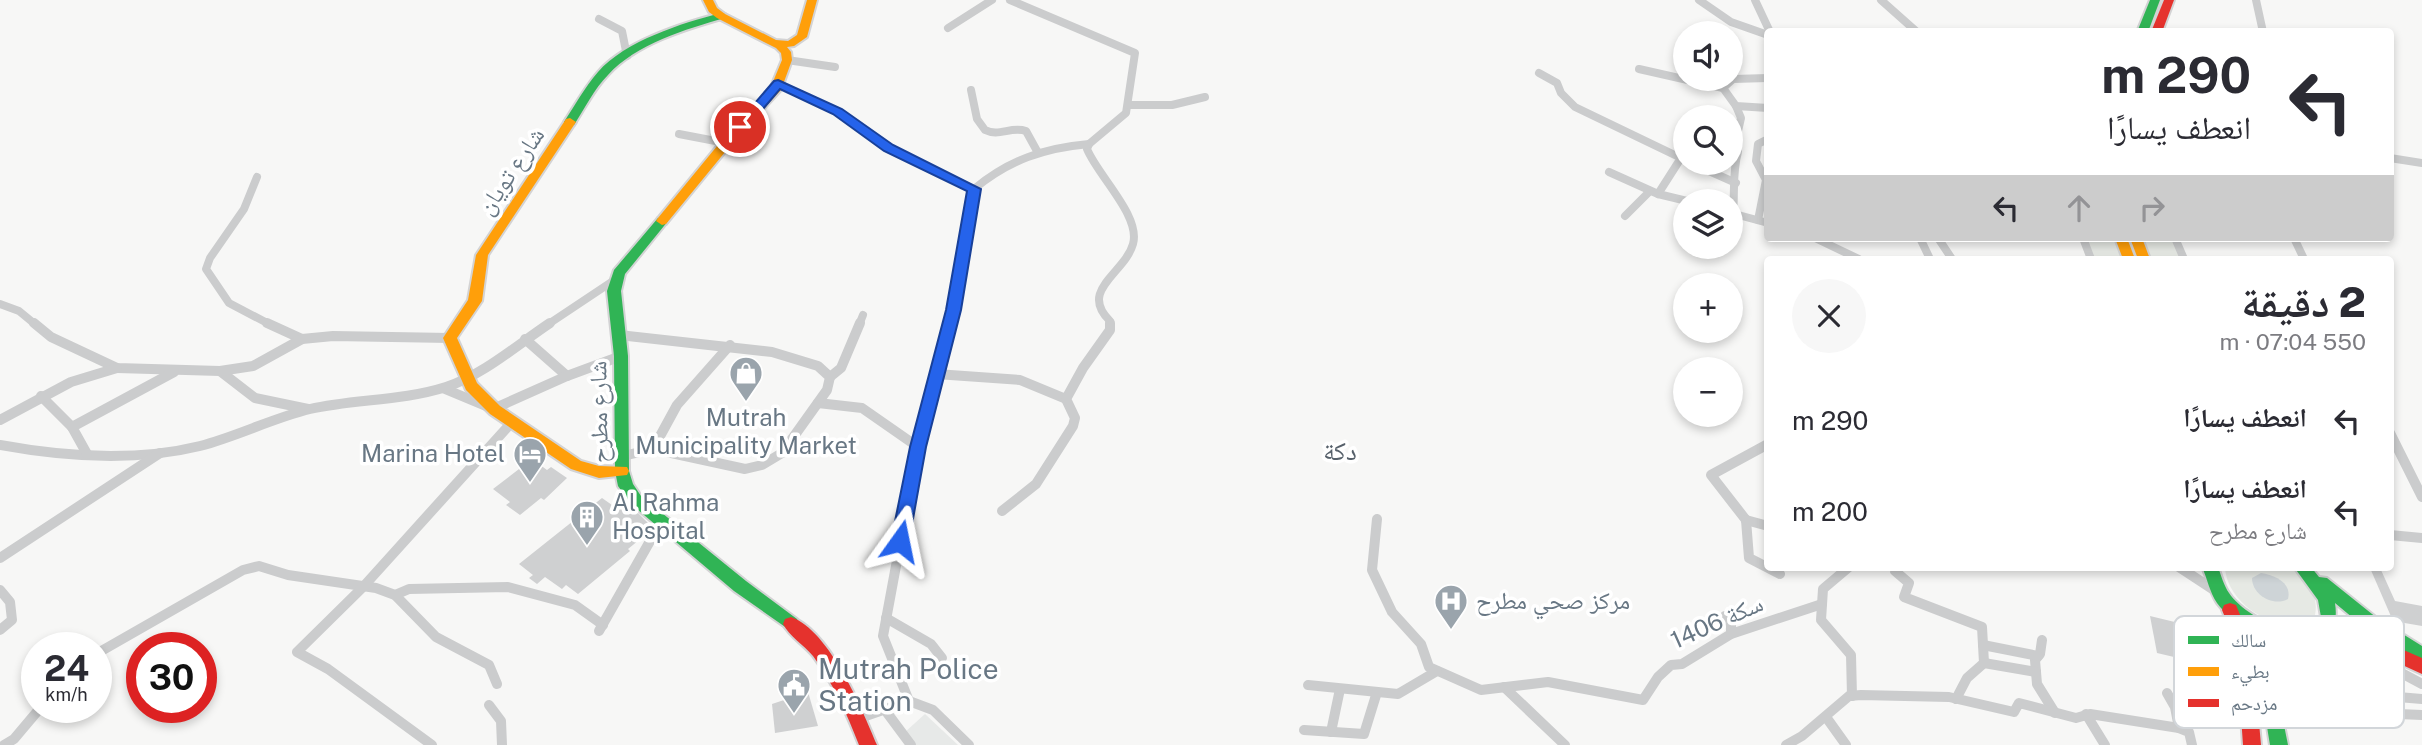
<!DOCTYPE html>
<html lang="ar">
<head>
<meta charset="utf-8">
<style>
	body { margin:0; font-family:"Public Sans","Noto Naskh Arabic",sans-serif; background:#f7f7f7; color:#2b2b33; direction:rtl; height:100vh; display:flex; flex-direction:column; font-size:26px; white-space:nowrap }
	* { box-sizing:border-box; margin:0 }
	p { font-size:23px; color:#7c7c81 }
	.icon { flex:none; width:38px; height:38px; fill:none; stroke:currentColor; stroke-width:2; stroke-linecap:round; stroke-linejoin:round }
	.map { position:relative; flex:1; overflow:hidden; direction:ltr }
	.details { position:absolute; left:1764px; top:256px; width:630px; height:315px; display:flex; flex-direction:column; background:#fff; border-radius:7px; box-shadow:0 4px 10px #0003; direction:rtl }
	.details>* { flex:none }
	.banner { position:absolute; left:1764px; top:28px; width:630px; height:214px; border-radius:7px; box-shadow:0 4px 10px #0003; direction:rtl; background:#fff; color:#2b2b33; overflow:hidden }
	.tools { position:absolute; left:1673px; top:21px; display:grid; gap:14px }
	.tools a { display:grid; place-items:center; width:70px; height:70px; border-radius:50%; background:#fff; box-shadow:0 4px 10px #0003; font-size:35px }
	.speed { position:absolute; left:21px; top:632px; display:flex; gap:14px; font-size:35px; font-weight:700; text-align:center }
	.speed>* { display:grid; place-content:center; width:91px; height:91px; border-radius:50%; background:#fff; box-shadow:0 4px 10px #0003; line-height:1 }
	.speed small { font-size:18px; font-weight:400 }
	.speed .limit { border:10px solid #d22; background:#fff; color:#111 }
	.pin { position:absolute; display:grid; place-items:center; width:60px; height:60px; color:#fff; margin:-30px; border:4px solid #fff; border-radius:50%; box-shadow:0 2px 7px #0007 }
	.me { position:absolute; width:77px; margin:-38px; rotate:12deg; stroke-linejoin:round; filter:drop-shadow(0 0 5px #0008) }
	.turn { display:flex; align-items:center; gap:24px; height:147px; padding:0 28px; font-size:32px }
	.turn .icon { width:91px; height:91px; stroke-width:2.5 }
	.turn b { display:block; font-size:49px; line-height:60px }
	.lanes { display:flex; align-items:center; height:66px; padding:0 28px; background:#0003; justify-content:center; gap:35px; direction:ltr }
	.lanes .off { opacity:.35 }
	.round { display:grid; place-items:center; flex:none; width:74px; height:74px; border-radius:37px; background:#f7f7f7 }
	.summary { display:flex; align-items:center; justify-content:space-between; height:119px; padding:0 28px }
	h1 { font-size:42px; font-weight:800; line-height:52px }
	ul { padding:0; list-style:none }
	li { display:flex; align-items:center; gap:21px; height:91px; padding:0 28px }
	li div { flex:1 }
	li b { display:block; font-size:26px }
	li em { font-style:normal }
	.map>svg:first-child { display:block }
	.built { fill:#e7e9e8 }
	.green { fill:#e6e9e4 }
	.water { fill:#ced4d7 }
	.building { fill:#cfd0d1 }
	.lines { fill:none; stroke-linecap:round; stroke-linejoin:round }
	.fast-casing { stroke:#d3d3d4; stroke-width:4 }
	.slow-casing { stroke:#d3d3d4; stroke-width:4 }
	.jam-casing { stroke:#d3d3d4; stroke-width:4 }
	.street-far1 { stroke:#cbcccd; stroke-width:8 }
	.street { stroke:#cbcccd; stroke-width:10 }
	.fast { fill:#30b455; fill-rule:evenodd }
	.slow { fill:#ff9f0a; fill-rule:evenodd }
	.jam { fill:#e5322d; fill-rule:evenodd }
	.route { fill:#2563eb; stroke:#184099; stroke-width:2 }
	.labels { text-anchor:middle; stroke-width:7; stroke-linejoin:round; paint-order:stroke }
	.street-label { font-size:24px; fill:#687784; stroke:#fff }
	.poi-label { font-size:24px; fill:#687784; stroke:#fff; text-anchor:start }
	.neighbourhood-label { font-size:26px; fill:#56606a; stroke:#fff }
	.near-poi-label { font-size:28px; fill:#687784; stroke:#fff; text-anchor:start }
	.key { fill:#fff; stroke:#d2d6da; stroke-width:2 }
	.key-label { font-size:19px; fill:#687784 }
</style>
</head>
<body>
<div class="map">
<svg width="2422" height="745" viewBox="0 0 2422 745">
	<rect width="100%" height="100%" fill="#f7f7f6"/>
	<!-- built -->
	<polygon class="built" points="925,714 958,745 914,745 904,733"/>
	<!-- green -->
	<g class="green">
		<polygon points="2086,238 2118,238 2126,259 2094,259"/>
		<polygon points="2141,238 2172,238 2181,259 2149,259"/>
		<path d="M2289,567C2308,579 2319,594 2315,615C2311,618 2306,622 2301,623C2268,630 2226,600 2225,567Z"/>
	</g>
	<!-- water -->
	<path class="water" d="M2261,573C2275,575 2292,583 2288,599C2273,607 2252,595 2252,578Z"/>
	<!-- building -->
	<g class="building">
		<polygon points="532,459 547,470 551,467 567,478 544,500 541,498 520,515 506,505 510,502 493,489"/>
		<polygon points="602,498 612,505 616,502 620,504 625,500 649,524 644,529 647,531 637,539 639,540 628,549 630,551 578,594 566,585 562,589 545,577 537,584 529,578 533,575 519,564"/>
		<polygon points="2370,568 2381,570 2395,601 2422,606 2422,626 2393,621"/>
		<polygon points="2150,616 2183,624 2191,661 2157,653"/>
		<polygon points="808,692 818,726 775,733 772,704"/>
	</g>
	<g class="lines">
		<defs>
			<g id="fast">
				<polygon points="2150,0 2160,0 2148,32 2137,32"/>
				<path d="M721,13L725,14V18C686,29 636,44 608,75C594,89 585,108 574,125H566L564,122C575,105 585,87 598,72C625,41 682,23 721,13Z"/>
				<polygon points="662,217 668,221 625,274 621,291 628,356 629,471 633,484 641,496 746,581 797,619 799,624 797,629 791,631 734,591 631,504 618,486 615,471 614,356 607,291 614,270 658,218"/>
				<path d="M2202,567H2218C2221,575 2224,586 2229,593C2242,613 2289,640 2313,626C2316,624 2318,620 2321,617L2318,600L2294,567H2311L2319,577L2327,578L2377,618L2422,646V662L2365,628L2335,603C2337,617 2336,629 2323,637C2315,643 2321,636 2312,640C2302,646 2287,661 2283,673C2276,695 2284,723 2288,745H2270C2264,707 2256,672 2287,642C2260,638 2233,625 2217,603C2210,593 2207,578 2202,567Z"/>
			</g>
			<g id="slow">
				<polygon points="703,0 713,0 717,8 725,14 776,40 788,41 797,35 807,0 817,0 807,37 794,46 787,47 791,52 792,60 781,90 730,146 666,224 662,225 656,221 658,218 722,140 770,89 782,60 781,53 776,48 717,18 709,12"/>
				<polygon points="570,118 576,122 488,255 482,301 457,338 477,383 500,406 581,461 599,466 627,467 629,471 627,475 599,478 571,469 490,414 466,390 443,338 468,300 476,255 566,119"/>
				<polygon points="2115,238 2127,238 2135,259 2123,259"/>
				<polygon points="2130,238 2142,238 2150,259 2138,259"/>
			</g>
			<g id="jam">
				<polygon points="2164,0 2174,0 2162,32 2151,32"/>
				<polygon points="2230,603 2236,605 2252,644 2261,745 2243,745 2236,644 2222,610 2224,605"/>
				<path d="M791,617C830,631 862,709 877,745H859C847,714 833,683 813,656C804,645 789,636 783,624L785,619Z"/>
				<polygon points="2310,629 2376,638 2422,658 2422,674 2374,652 2304,641 2302,636 2304,631"/>
			</g>
		</defs>
		<!-- fast casing -->
		<use href="#fast" class="fast-casing"/>
		<!-- slow casing -->
		<use href="#slow" class="slow-casing"/>
		<!-- jam casing -->
		<use href="#jam" class="jam-casing"/>
		<!-- street-far1 -->
		<g class="street-far1">
			<path d="M1010,0L1135,53L1126,113L1089,144L1087,149C1098,176 1141,216 1133,244C1125,273 1078,290 1110,321V325"/>
			<polyline points="1699,0 1731,22 1768,35"/>
			<polyline points="1755,0 1770,32"/>
			<polyline points="1881,0 1917,32"/>
			<polyline points="2256,0 2263,32"/>
			<polyline points="599,19 622,31 627,56"/>
			<polyline points="948,28 992,0"/>
			<polyline points="787,60 835,67"/>
			<polyline points="1639,69 1723,88 1736,106 1768,108"/>
			<polyline points="1539,73 1557,83 1561,93 1575,107 1681,158 1658,194 1687,201"/>
			<polyline points="778,84 838,112 888,148 974,189 950,325"/>
			<polyline points="1723,88 1733,79 1768,78"/>
			<path d="M971,90L977,119L985,130C999,137 1011,126 1026,131L1037,151"/>
			<polyline points="1128,105 1172,105 1205,97"/>
			<polyline points="679,134 726,143"/>
			<polyline points="2390,158 2422,163"/>
			<polyline points="1691,163 1736,183"/>
			<polyline points="1609,172 1658,194"/>
			<polyline points="257,177 244,209 210,258 206,269 229,303 271,325"/>
			<path d="M974,189C1009,160 1044,148 1089,144"/>
			<polyline points="1731,213 1768,223"/>
			<path d="M1733,214C1735,192 1732,173 1738,152L1734,148L1741,118L1736,106"/>
			<polyline points="1625,216 1650,191"/>
			<polyline points="1758,220 1766,180 1756,161 1758,144 1768,139"/>
			<polyline points="1815,238 1859,259"/>
			<polyline points="1920,238 1930,259"/>
			<polyline points="1938,238 1952,259"/>
			<polyline points="2083,238 2091,259"/>
			<polyline points="2175,238 2184,259"/>
			<polyline points="2294,238 2304,259"/>
			<polyline points="0,304 19,311 36,325"/>
			<polyline points="547,325 616,279"/>
			<polyline points="859,325 863,315"/>
		</g>
		<!-- street -->
		<g class="street">
			<polyline points="34,323 51,337 117,368 220,371 255,398 308,409"/>
			<polyline points="267,323 302,339"/>
			<polyline points="619,335 772,352 818,366 830,377 827,390 782,453 762,465 745,469 653,449 623,456"/>
			<polyline points="525,339 567,376"/>
			<polyline points="220,371 253,366 302,339 333,336 450,338"/>
			<polyline points="936,374 1020,380 1066,399"/>
			<polyline points="830,377 841,368 860,323"/>
			<polyline points="445,389 493,409 567,376 621,356"/>
			<polyline points="41,396 72,427"/>
			<polyline points="818,403 862,408 918,447"/>
			<polyline points="0,420 71,382 117,368"/>
			<polyline points="2390,433 2422,497"/>
			<path d="M0,445C65,457 135,462 200,446C238,436 273,418 310,409C355,399 402,401 446,387C483,375 517,345 550,323"/>
			<polyline points="653,449 677,405 730,345"/>
			<polyline points="87,454 72,427 174,372"/>
			<polyline points="1002,511 1036,484 1073,426 1075,418 1066,399 1083,368 1110,330 1110,323"/>
			<polyline points="1377,519 1372,570 1392,612 1421,644 1429,667 1481,690 1548,682 1643,700 1658,677 1671,665 1682,664 1731,634 1822,604"/>
			<polyline points="1746,520 1711,475 1768,444"/>
			<polyline points="1746,520 1749,558 1780,574"/>
			<polyline points="1746,520 1768,526"/>
			<polyline points="2390,535 2422,538"/>
			<polyline points="0,558 160,453"/>
			<polyline points="1849,567 1823,589 1821,620 1851,655 1852,696"/>
			<polyline points="1896,567 1895,571 1909,583 1904,597 1982,627 1984,663 1967,678 1956,699"/>
			<polyline points="2179,567 2214,590"/>
			<polyline points="0,590 10,602 12,620 0,630"/>
			<polyline points="395,595 409,589 508,587 575,605 603,625"/>
			<polyline points="1725,616 1731,625 1731,634"/>
			<polyline points="886,618 931,644 942,658"/>
			<polyline points="599,631 662,520"/>
			<polyline points="2042,640 2040,654 2035,660 2037,684 2055,713"/>
			<polyline points="1983,645 2038,656"/>
			<polyline points="2362,645 2394,669 2422,684"/>
			<polyline points="96,654 243,570 259,566 288,575 376,588 395,595 436,637 489,665 497,684"/>
			<polyline points="1984,663 2036,672"/>
			<polyline points="1308,685 1398,694 1437,671"/>
			<polyline points="1504,687 1565,745"/>
			<polyline points="2167,693 2175,707 2179,728 2189,732 2192,745"/>
			<polyline points="2398,697 2422,699"/>
			<polyline points="909,701 933,710 969,745"/>
			<polyline points="2319,702 2381,721 2399,714 2394,669"/>
			<polyline points="489,705 501,721 502,745"/>
			<polyline points="885,710 911,745"/>
			<polyline points="2086,714 2105,745"/>
			<polyline points="2399,714 2422,715"/>
			<polyline points="1826,717 1846,745"/>
			<polyline points="857,719 909,701 883,636 918,447 951,323"/>
			<polyline points="1304,730 1364,734 1377,692"/>
			<polyline points="1331,732 1340,689"/>
			<polyline points="4,745 14,739 41,707"/>
			<polyline points="432,745 328,669 297,652 363,587 512,422"/>
			<polyline points="1786,745 1802,736 1849,696 1861,695 1949,697 2014,712 2019,703 2076,718 2090,714 2179,728"/>
		</g>
		<!-- fast -->
		<use href="#fast" class="fast"/>
		<!-- slow -->
		<use href="#slow" class="slow"/>
		<!-- jam -->
		<use href="#jam" class="jam"/>
	</g>
	<!-- route -->
	<polygon class="route" points="778,80 842,109 893,145 981,189 961,310 926,447 909,541 906,546 900,548 893,546 891,541 910,447 946,310 967,191 884,151 833,114 780,89 745,130 736,130 736,125 774,81"/>
	<!-- icons -->
	<defs>
		<symbol id="shop-pin" viewBox="-11 -11 22 30"><path d="M0 17L-7.5 6A9.5 9.5 0 1 1 7.5 6Z" fill="#9aa4ac" stroke="#fff"/><path d="M-5-2.5h2.3a2.7 3.5 0 0 1 5.4 0H5L5.5 6h-11ZM-1.5-2.5h3a1.5 2.3 0 0 0-3 0Z" fill="#fff"/></symbol>
		<symbol id="hotel-pin" viewBox="-11 -11 22 30"><path d="M0 17L-7.5 6A9.5 9.5 0 1 1 7.5 6Z" fill="#9aa4ac" stroke="#fff"/><path d="M-6-4.5h1.5V1H6V5H4.5V3h-9V5H-6ZM-4 0a1.8 1.8 0 1 1 3.6 0ZM.5 0V-2.5h3Q6-2.5 6 0Z" fill="#fff"/></symbol>
		<symbol id="building-pin" viewBox="-11 -11 22 30"><path d="M0 17L-7.5 6A9.5 9.5 0 1 1 7.5 6Z" fill="#9aa4ac" stroke="#fff"/><path d="M-4-6H4V6H1V3H-1V6H-4ZM-2.5-4.3h1.7v1.8h-1.7ZM.8-4.3h1.7v1.8H.8ZM-2.5-1h1.7V.8h-1.7ZM.8-1h1.7V.8H.8Z" fill="#fff"/></symbol>
		<symbol id="hospital-pin" viewBox="-11 -11 22 30"><path d="M0 17L-7.5 6A9.5 9.5 0 1 1 7.5 6Z" fill="#9aa4ac" stroke="#fff"/><path d="M-5-5h3v3.5h4V-5h3V5h-3V1.5h-4V5h-3Z" fill="#fff"/></symbol>
		<symbol id="civic-pin" viewBox="-11 -11 22 30"><path d="M0 17L-7.5 6A9.5 9.5 0 1 1 7.5 6Z" fill="#9aa4ac" stroke="#fff"/><path d="M-.6-6.5H3V-4.5H.6V-3L4-1V1h2V6H-6V1h2V-1L-.6-3ZM-1.2 2.5V6h2.4V2.5Z" fill="#fff"/></symbol>
	</defs>
	<g fill-rule="evenodd">
		<use href="#shop-pin" x="727" y="354" width="38" height="52"/>
		<use href="#hotel-pin" x="511" y="435" width="38" height="52"/>
		<use href="#building-pin" x="568" y="498" width="38" height="52"/>
		<use href="#hospital-pin" x="1432" y="582" width="38" height="52"/>
		<use href="#civic-pin" x="775" y="666" width="38" height="52"/>
	</g>
	<g class="labels">
		<!-- street labels -->
		<g class="street-label">
			<text transform="translate(511 171) rotate(-56)" y="8">شارع تويان</text>
			<text transform="translate(599 412) rotate(-91)" y="8">شارع مطرح</text>
			<text transform="translate(1717 622) rotate(-24)" y="8">1406 سكة</text>
		</g>
		<!-- poi labels -->
		<g class="poi-label">
			<text x="746" y="426" text-anchor="middle">Mutrah<tspan x="746" dy="28">Municipality Market</tspan></text>
			<text x="505" y="462" text-anchor="end">Marina Hotel</text>
			<text x="612" y="511">Al Rahma<tspan x="612" dy="28">Hospital</tspan></text>
			<text x="1476" y="609">مركز صحي مطرح</text>
		</g>
		<!-- neighbourhood labels -->
		<g class="neighbourhood-label">
			<text x="1340" y="460">دكة</text>
		</g>
		<!-- near-poi labels -->
		<g class="near-poi-label">
			<text x="818" y="679">Mutrah Police<tspan x="818" dy="32">Station</tspan></text>
		</g>
	</g>
	<!-- legend -->
	<rect x="2174" y="616" width="230" height="112" rx="10" class="key"/>
	<rect x="2188" y="636" width="31" height="8" fill="#30b455"/>
	<rect x="2188" y="667" width="31" height="9" fill="#ff9f0a"/>
	<rect x="2188" y="699" width="31" height="8" fill="#e5322d"/>
	<g class="key-label">
		<text x="2231" y="647">سالك</text>
		<text x="2231" y="678">بطيء</text>
		<text x="2231" y="710">مزدحم</text>
	</g>
</svg>
<div class="tools">
<a><svg class="icon" aria-label="sound" viewBox="0 0 24 24"><path d="M4 9h4l5-4v14l-5-4H4zM17 9q2 3 0 6"/></svg></a>
<a><svg class="icon" aria-label="search" viewBox="0 0 24 24"><circle cx="10" cy="10" r="6"/><path d="M15 15l6 6"/></svg></a>
<a><svg class="icon" aria-label="layers" viewBox="0 0 24 24"><path d="M12 4l9 5-9 5-9-5zM3 14l9 5 9-5"/></svg></a>
<a>+</a>
<a>−</a>
</div>
<div class="speed"><div>24<small>km/h</small></div><div class="limit">30</div></div>
<div class="pin" style="left:740px;top:127px;background:#d93025"><svg class="icon" aria-label="arrive" viewBox="0 0 24 24"><path d="M6 21V4h12l-3 4 3 4H6"/></svg></div>
<svg class="me" style="left:900px;top:541px" viewBox="-20 -20 40 40"><path d="M0-17L14 15 0 8-14 15z" fill="#2563eb" stroke="#fff" stroke-width="4"/></svg>
<div class="banner">
<div class="turn"><svg class="icon" aria-label="left" viewBox="0 0 24 24"><path d="M17 20v-9H6M10 6l-5 5 5 5"/></svg><div><b>290 m</b>انعطف يسارًا</div></div>
<div class="lanes"><svg class="icon" aria-label="left" viewBox="0 0 24 24"><path d="M17 20v-9H6M10 6l-5 5 5 5"/></svg><svg class="icon off" aria-label="ahead" viewBox="0 0 24 24"><path d="M12 20V5M6 11l6-6 6 6"/></svg><svg class="icon off" aria-label="right" viewBox="0 0 24 24"><path d="M7 20v-9h11M14 6l5 5-5 5"/></svg></div>
</div>
<section class="details">
<div class="summary"><div><h1>2 دقيقة</h1><p>550 m · 07:04</p></div><a class="round"><svg class="icon" aria-label="close" viewBox="0 0 24 24"><path d="M6 6l12 12M18 6L6 18"/></svg></a></div>
<ul>
<li><svg class="icon" aria-label="left" viewBox="0 0 24 24"><path d="M17 20v-9H6M10 6l-5 5 5 5"/></svg><div><b>انعطف يسارًا</b></div><em>290 m</em></li>
<li><svg class="icon" aria-label="left" viewBox="0 0 24 24"><path d="M17 20v-9H6M10 6l-5 5 5 5"/></svg><div><b>انعطف يسارًا</b><p>شارع مطرح</p></div><em>200 m</em></li>
</ul>
</section>
</div>
</body>
</html>
